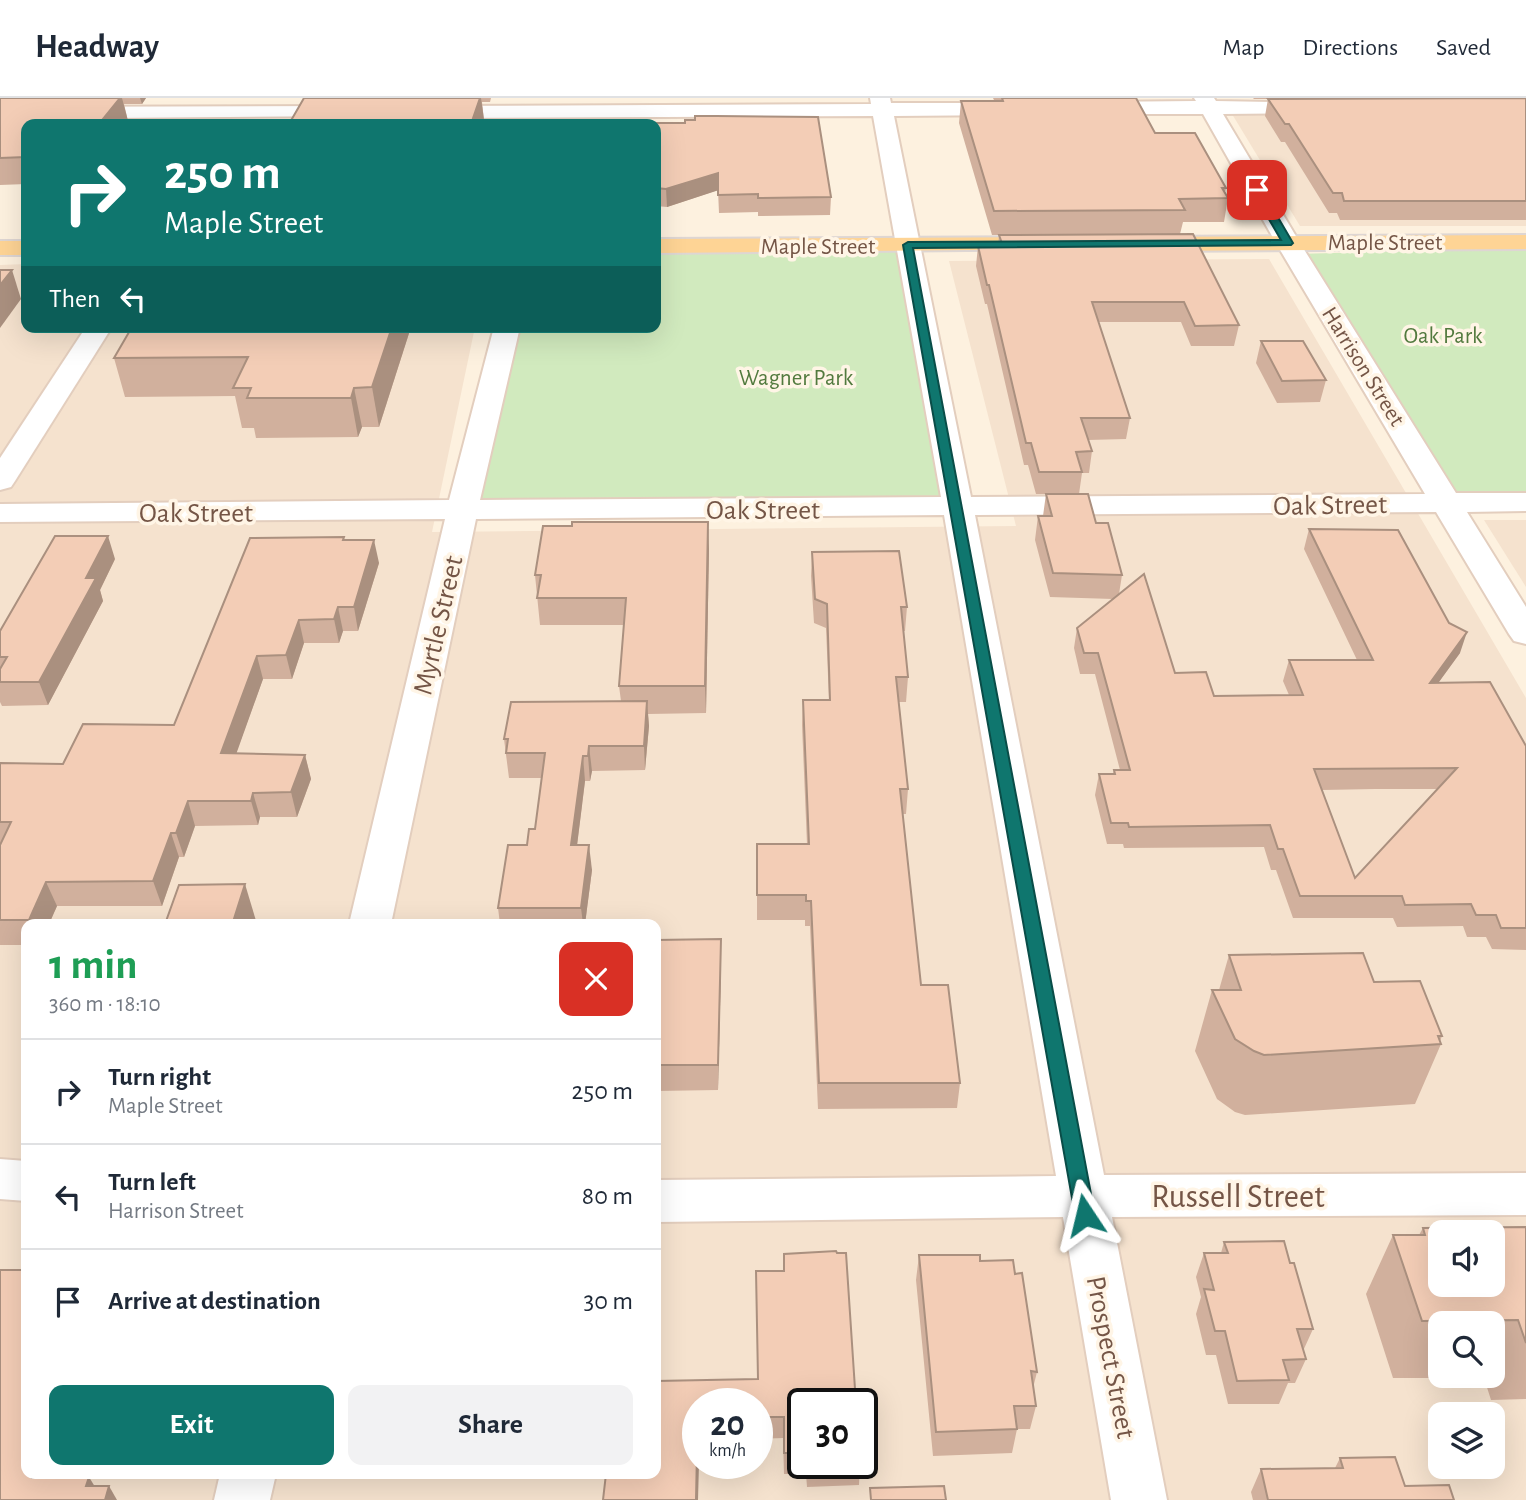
<!DOCTYPE html>
<html lang="en">
<head>
<meta charset="utf-8">
<style>
	body { margin:0; font-family:"Alegreya Sans",sans-serif; background:#f2f2f3; color:#1f2937; height:100vh; display:flex; flex-direction:column; font-size:26px; white-space:nowrap }
	* { box-sizing:border-box; margin:0 }
	p { font-size:23px; color:#747a83 }
	.icon { flex:none; width:38px; height:38px; fill:none; stroke:currentColor; stroke-width:2; stroke-linecap:round; stroke-linejoin:round }
	.map { position:relative; flex:1; overflow:hidden }
	.drawer { position:absolute; left:21px; top:821px; width:640px; height:560px; display:flex; flex-direction:column; background:#fff; border-radius:14px; box-shadow:0 7px 28px #0002 }
	.drawer>* { flex:none }
	.banner { position:absolute; left:21px; top:21px; width:640px; height:214px; border-radius:14px; box-shadow:0 7px 28px #0002; background:#0f766e; color:#fff; overflow:hidden }
	.fabs { position:absolute; left:1428px; top:1122px; display:grid; gap:14px }
	.fabs a { display:grid; place-items:center; width:77px; height:77px; border-radius:14px; background:#fff; box-shadow:0 7px 28px #0002; font-size:35px }
	.speed { position:absolute; left:682px; top:1290px; display:flex; gap:14px; font-size:35px; font-weight:700; text-align:center }
	.speed>* { display:grid; place-content:center; width:91px; height:91px; border-radius:50%; background:#fff; box-shadow:0 7px 28px #0002; line-height:1 }
	.speed small { font-size:18px; font-weight:400 }
	.speed .limit { border:4px solid #111; border-radius:10px; background:#fff; color:#111 }
	.pin { position:absolute; display:grid; place-items:center; width:60px; height:60px; color:#fff; margin:-30px; border-radius:14px; box-shadow:0 4px 10px #0006 }
	.me { position:absolute; width:77px; margin:-38px; rotate:350deg; stroke-linejoin:round; filter:drop-shadow(0 0 5px #0008) }
	.turn { display:flex; align-items:center; gap:24px; height:147px; padding:0 28px; font-size:32px }
	.turn .icon { width:91px; height:91px; stroke-width:2.5 }
	.turn b { display:block; font-size:49px; line-height:60px }
	.then { display:flex; align-items:center; height:66px; padding:0 28px; background:#0003; gap:14px; font-size:26px }
	.round { display:grid; place-items:center; flex:none; width:74px; height:74px; border-radius:14px; background:#f2f2f3 }
	.overview { display:flex; align-items:center; justify-content:space-between; height:119px; padding:0 28px }
	h1 { font-size:42px; font-weight:600; line-height:52px; color:#1e9e55 }
	.primary-button { display:flex; gap:14px; margin-top:auto; padding:14px 28px }
	.primary-button a { flex:1; height:80px; border-radius:14px; background:#0f766e; color:#fff; font-size:28px; font-weight:600; line-height:80px; text-align:center }
	.primary-button a+a { background:#f2f2f3; color:#1f2937 }
	ul { padding:0; list-style:none }
	li { display:flex; align-items:center; gap:21px; height:105px; padding:0 28px; border-top:2px solid #e0e1e3 }
	li div { flex:1 }
	li b { display:block; font-size:26px }
	li em { font-style:normal }
	header { display:flex; align-items:center; gap:42px; box-sizing:border-box; height:98px; padding:0 35px; background:#fff; border-bottom:2px solid #e0e1e3 }
	header strong { font-size:33px }
	nav { display:flex; gap:38px; margin-inline-start:auto; font-size:24px }
	.map>svg:first-child { display:block }
	.residential { fill:#f5e2ce; fill-rule:evenodd }
	.green { fill:#d1eabe }
	.lines { fill:none; stroke-linecap:round; stroke-linejoin:round }
	.street-casing { stroke:#e3cebe; stroke-width:4 }
	.primary-casing { stroke:#ded6d3; stroke-width:4 }
	.street { fill:#fff; fill-rule:evenodd }
	.primary { fill:#fed495; fill-rule:evenodd }
	.wall { fill:#d1b09d; fill-rule:evenodd }
	.shaded-wall { fill:#aa907f }
	.building { fill:#f3cdb6; stroke:#aa907f; stroke-width:2; fill-rule:evenodd }
	.route { fill:#0f766e; stroke:#0a4d48; stroke-width:2 }
	.labels { text-anchor:middle; stroke-width:7; stroke-linejoin:round; paint-order:stroke }
	.far-street-label { font-size:23px; fill:#745546; stroke:#fff5e6 }
	.far-park-label { font-size:23px; fill:#527a3e; stroke:#fff5e6 }
	.street-label { font-size:28px; fill:#745546; stroke:#fff5e6 }
	.near-street-label { font-size:33px; fill:#745546; stroke:#fff5e6 }
</style>
</head>
<body>
<header>
<strong>Headway</strong>
<nav><a>Map</a><a>Directions</a><a>Saved</a></nav>
</header>
<div class="map">
<svg width="1526" height="1402" viewBox="0 0 1526 1402">
	<rect width="100%" height="100%" fill="#fdf1df"/>
	<!-- residential -->
	<g class="residential">
		<polygon points="1526,15 1526,128 1300,128 1232,16"/>
		<path d="M1269,161L1526,600V1402H0V167L26,166V229H475L432,434L1016,428L949,163ZM26,826H656V1376H26ZM1440,1134H1493V1186H1440ZM1440,1225H1493V1278H1440ZM698,1306H758V1365H698ZM803,1306H863V1365H803ZM1440,1316H1493V1368H1440Z"/>
		<polygon points="1484,422 1526,422 1526,489"/>
	</g>
	<!-- green -->
	<g class="green">
		<polygon points="908,147 958,410 462,413 505,229 656,229 656,148"/>
		<polygon points="1526,150 1526,404 1452,405 1295,156"/>
	</g>
	<g class="lines">
		<defs>
			<g id="street">
				<polygon points="870,0 890,0 891,5 1013,5 1020,7 1023,11 1020,15 1013,17 894,18 971,399 1425,396 1276,145 1203,16 1091,16 1084,14 1081,10 1084,6 1091,4 1196,3 1194,0 1214,0 1216,3 1324,5 1327,9 1324,13 1317,15 1223,16 1300,145 1456,395 1526,395 1526,413 1467,414 1526,509 1526,546 1514,543 1509,536 1436,414 975,417 1104,1077 1526,1075 1526,1117 1112,1119 1167,1402 1111,1402 1063,1119 656,1124 656,1082 1056,1078 944,417 476,421 391,826 349,826 445,421 0,424 0,406 449,402 494,229 520,229 480,402 941,399 873,18 433,20 426,18 423,14 426,10 433,8 871,6"/>
				<polygon points="348,8 355,10 358,14 355,18 0,21 0,9"/>
				<polygon points="86,229 112,229 15,383 11,389 0,392 0,360"/>
				<polygon points="0,1061 26,1063 26,1103 0,1101"/>
				<polygon points="220,1376 276,1376 270,1402 214,1402"/>
			</g>
			<g id="primary">
				<polygon points="1526,137 1526,151 1145,153 1137,151 1133,146 1137,141 1145,139"/>
				<polygon points="1050,139 1058,141 1062,146 1058,151 656,155 656,141"/>
				<rect x="0" y="143" width="26" height="14"/>
			</g>
		</defs>
		<!-- street casing -->
		<use href="#street" class="street-casing"/>
		<!-- primary casing -->
		<use href="#primary" class="primary-casing"/>
		<!-- street -->
		<use href="#street" class="street"/>
		<!-- primary -->
		<use href="#primary" class="primary"/>
	</g>
	<!-- wall -->
	<g class="wall">
		<polygon points="0,0 146,0 142,6 124,6 128,23 126,26 26,26 26,86 0,87"/>
		<polygon points="304,0 491,0 490,4 482,4 484,22 483,26 289,26"/>
		<polygon points="993,0 1136,0 1155,35 1226,90 1225,94 1228,100 1224,124 1183,124 1180,136 1193,136 1239,227 1234,248 1191,248 1181,224 1098,224 1130,320 1126,341 1088,342 1092,353 1089,375 1082,375 1079,396 1036,396 1028,367 1024,367 987,206 985,206 976,168 978,148 998,148 999,137 992,137 959,25 961,3 1001,3 1001,2 994,2"/>
		<polygon points="1253,0 1526,0 1526,122 1340,122 1337,115 1329,115 1285,44 1281,44 1265,18 1268,1 1254,1"/>
		<polygon points="695,22 831,99 830,117 758,118 758,114 719,115 718,92 667,109 656,108 656,26 685,25"/>
		<polygon points="132,229 411,229 379,329 362,329 358,339 256,340 254,330 242,330 235,298 125,299 114,260"/>
		<polygon points="1261,243 1326,282 1320,304 1277,305 1256,265"/>
		<path d="M1046,396L1096,425L1122,477L1119,496L1175,575L1214,598L1289,597L1283,583L1289,562H1357L1304,451L1309,431L1460,555L1438,585L1526,648V852L1492,851L1486,839H1467L1463,828L1397,829L1393,820H1293L1276,772H1271L1264,749L1124,750L1123,746H1107L1095,697L1099,676H1113L1114,672H1120L1095,576H1080L1074,550L1077,530L1113,501L1050,499L1035,442L1038,418H1043ZM1375,691H1437L1355,780L1322,692Z"/>
		<polygon points="345,442 379,465 358,533 343,533 339,545 304,545 292,581 263,581 236,655 305,657 311,681 297,719 260,719 258,727 195,728 184,759 179,759 162,808 57,808 49,826 26,826 26,847 0,847 0,665 63,666 174,627"/>
		<polygon points="709,451 706,615 648,616 649,628 645,672 592,673 590,683 585,683 577,747 592,772 585,826 500,826 498,810 535,731 542,680 509,680 504,641 621,603 619,588 624,527 540,527 535,477"/>
		<polygon points="812,454 907,509 905,533 903,533 908,579 906,604 899,604 908,691 906,716 903,716 921,887 960,985 957,1010 818,1011 810,828 805,828 805,822 757,822 757,746 807,746 802,627 803,602 829,602 826,530 814,525 811,478"/>
		<polygon points="115,461 100,492 103,503 48,607 2,608 0,604 0,533"/>
		<polygon points="721,841 721,867 718,992 656,993 656,842"/>
		<polygon points="1229,857 1374,884 1442,938 1440,943 1441,946 1415,1006 1245,1017 1235,1014 1217,1001 1195,953 1212,892 1219,892"/>
		<path d="M1526,1129V1301L1491,1302L1484,1280H1393L1366,1196L1393,1137H1419L1423,1130ZM1440,1225H1493V1278H1440Z"/>
		<polygon points="1224,1144 1290,1165 1313,1231 1303,1253 1306,1261 1295,1285 1288,1285 1279,1306 1228,1306 1216,1257 1206,1257 1196,1216 1201,1199 1196,1179 1204,1155 1221,1155"/>
		<polygon points="919,1157 980,1163 1015,1176 1037,1274 1033,1290 1036,1308 1030,1331 1017,1331 1012,1355 933,1358 916,1182"/>
		<polygon points="656,1283 803,1306 803,1365 860,1365 859,1387 807,1389 806,1376 784,1376 783,1340 758,1341 758,1306"/>
		<polygon points="1340,1360 1405,1388 1454,1402 1253,1402 1251,1394 1261,1371 1335,1370"/>
	</g>
	<!-- shaded-wall -->
	<g class="shaded-wall">
		<polygon points="120,0 122,0 128,23 126,26 99,26"/>
		<polygon points="140,0 146,0 142,6"/>
		<polygon points="480,0 481,0 484,22 483,26 471,26"/>
		<polygon points="718,75 719,92 667,109 666,91"/>
		<polygon points="12,172 21,201 0,230 0,187"/>
		<polygon points="392,229 411,229 379,329 372,289"/>
		<polygon points="354,290 362,329 358,339 351,300"/>
		<polygon points="708,424 709,451 706,615 705,588"/>
		<polygon points="108,438 115,461 100,492 103,503 48,607 39,584 86,480"/>
		<polygon points="374,442 379,465 358,533 354,509"/>
		<polygon points="338,509 343,533 339,545 334,521"/>
		<polygon points="299,522 304,545 292,581 286,557"/>
		<polygon points="1467,534 1460,555 1423,606 1430,585"/>
		<polygon points="257,558 263,581 228,679 221,655"/>
		<polygon points="647,603 649,628 645,672 644,648"/>
		<polygon points="589,648 592,673 590,683 588,658"/>
		<polygon points="305,657 311,681 297,719 291,694"/>
		<polygon points="583,658 585,683 574,772 571,747"/>
		<polygon points="253,695 260,719 258,727 251,703"/>
		<polygon points="188,703 195,728 184,759 176,735"/>
		<polygon points="171,735 179,759 162,808 153,783"/>
		<polygon points="589,747 592,772 585,826 583,826 581,810"/>
		<polygon points="46,784 57,808 49,826 30,826 29,822"/>
		<polygon points="245,786 257,826 234,826 233,824"/>
		<polygon points="721,841 721,867 718,992 718,967"/>
		<polygon points="698,1340 698,1365 699,1365 698,1402 696,1402"/>
		<polygon points="33,1376 61,1376 55,1402 32,1380"/>
		<polygon points="89,1379 103,1402 86,1388"/>
		<polygon points="109,1388 117,1402 105,1402"/>
	</g>
	<!-- building -->
	<g class="building">
		<polygon points="0,0 120,0 99,26 26,26 26,59 0,60"/>
		<polygon points="304,0 480,0 471,26 289,26"/>
		<polygon points="1002,0 1136,0 1155,35 1195,35 1226,90 1222,90 1228,100 1179,101 1185,112 994,113 961,3 1003,3"/>
		<polygon points="1526,0 1526,103 1344,103 1342,95 1333,95 1289,26 1285,26 1268,1"/>
		<polygon points="695,18 716,18 818,19 831,99 758,100 758,96 718,97 718,75 666,91 656,90 656,26 628,26 628,25 685,25 685,22 695,22"/>
		<polygon points="1193,136 1239,227 1195,228 1184,204 1092,204 1130,320 1081,320 1092,353 1076,354 1082,374 1039,374 1031,345 1026,345 989,187 987,187 978,148 1003,148 999,137"/>
		<polygon points="0,172 12,172 0,187"/>
		<polygon points="132,229 392,229 372,289 354,290 351,300 247,300 251,290 233,290 248,259 114,260"/>
		<polygon points="1261,243 1303,243 1326,282 1282,283"/>
		<polygon points="1046,396 1088,396 1096,425 1108,425 1122,477 1053,475 1038,418 1052,418"/>
		<polygon points="572,424 708,424 705,588 619,588 626,500 537,500 541,477 535,477 543,428 572,428"/>
		<path d="M1309,431L1398,432L1449,525L1467,534L1430,585L1490,584L1526,648V830H1501L1496,817H1476L1471,806L1405,807L1402,798H1300L1283,751H1278L1270,727L1129,729L1128,725H1111L1099,676H1115L1114,672H1130L1098,555H1084L1077,530L1144,476L1175,575L1206,574L1214,598L1303,597L1289,562H1373ZM1457,670L1355,780L1314,671Z"/>
		<polygon points="55,438 108,438 86,480 96,480 39,584 0,584 0,571 7,559 0,559 0,533"/>
		<polygon points="344,439 343,442 374,442 354,509 338,509 334,521 299,522 286,557 257,558 221,655 305,657 291,694 253,695 251,703 188,703 176,735 171,735 153,783 46,784 29,822 0,822 0,747 11,724 0,724 0,665 63,666 83,626 174,627 250,440"/>
		<polygon points="899,453 907,509 901,509 908,579 896,579 908,691 900,691 921,887 948,887 960,985 819,985 811,803 806,803 806,797 757,797 757,746 809,746 803,602 830,602 827,506 815,501 812,454"/>
		<polygon points="647,603 644,648 589,648 588,658 583,658 571,747 589,747 581,810 498,810 508,747 527,747 529,731 535,731 545,655 506,655 508,641 504,641 511,604"/>
		<polygon points="245,786 233,824 243,824 242,826 131,826 165,826 179,787"/>
		<polygon points="721,841 718,967 656,967 656,842"/>
		<polygon points="1363,855 1374,884 1420,883 1442,938 1438,938 1441,946 1264,957 1254,953 1235,941 1212,892 1241,892 1229,857"/>
		<path d="M1526,1129V1245L1518,1222L1422,1223L1393,1137H1425L1423,1130ZM1440,1134H1493V1186H1440Z"/>
		<polygon points="1284,1143 1290,1165 1294,1165 1313,1231 1297,1231 1306,1261 1283,1262 1289,1282 1237,1283 1225,1233 1215,1233 1204,1191 1214,1192 1204,1155 1228,1155 1224,1144"/>
		<polygon points="836,1153 837,1155 846,1155 856,1306 803,1306 803,1355 784,1355 784,1319 758,1319 758,1306 698,1306 696,1402 603,1402 606,1376 656,1376 656,1283 758,1281 756,1173 784,1173 784,1156"/>
		<polygon points="919,1157 980,1157 980,1163 1013,1162 1015,1176 1022,1175 1037,1274 1031,1273 1036,1308 1014,1308 1017,1331 936,1334"/>
		<polygon points="26,1170 26,1376 33,1376 32,1380 89,1379 86,1388 109,1388 105,1402 0,1402 0,1172 25,1172"/>
		<polygon points="1395,1359 1405,1388 1449,1387 1454,1402 1268,1402 1261,1371 1343,1370 1340,1360"/>
		<polygon points="807,1365 860,1365 860,1366 807,1368"/>
		<polygon points="944,1388 946,1402 871,1402 870,1390"/>
	</g>
	<!-- route -->
	<polygon class="route" points="1257,89 1262,92 1293,145 1291,147 913,150 1095,1117 1092,1123 1085,1126 1078,1123 1075,1117 903,147 908,144 1281,142 1252,92"/>
	<g class="labels">
		<!-- far-street labels -->
		<g class="far-street-label">
			<text x="1385" y="152">Maple Street</text>
			<text x="818" y="156">Maple Street</text>
			<text transform="translate(1364 268) rotate(58)" y="8">Harrison Street</text>
		</g>
		<!-- far-park labels -->
		<g class="far-park-label">
			<text x="1443" y="245">Oak Park</text>
			<text x="796" y="287">Wagner Park</text>
		</g>
		<!-- street labels -->
		<g class="street-label">
			<text transform="translate(1330 406) rotate(-1)" y="10">Oak Street</text>
			<text x="763" y="421">Oak Street</text>
			<text x="196" y="424">Oak Street</text>
			<text transform="translate(437 527) rotate(-77)" y="10">Myrtle Street</text>
			<text transform="translate(1112 1259) rotate(79)" y="10">Prospect Street</text>
		</g>
		<!-- near-street labels -->
		<g class="near-street-label">
			<text x="1238" y="1109">Russell Street</text>
		</g>
	</g>
</svg>
<div class="fabs">
<a><svg class="icon" aria-label="sound" viewBox="0 0 24 24"><path d="M4 9h4l5-4v14l-5-4H4zM17 9q2 3 0 6"/></svg></a>
<a><svg class="icon" aria-label="search" viewBox="0 0 24 24"><circle cx="10" cy="10" r="6"/><path d="M15 15l6 6"/></svg></a>
<a><svg class="icon" aria-label="layers" viewBox="0 0 24 24"><path d="M12 4l9 5-9 5-9-5zM3 14l9 5 9-5"/></svg></a>
</div>
<div class="speed"><div>20<small>km/h</small></div><div class="limit">30</div></div>
<div class="pin" style="left:1257px;top:92px;background:#d93025"><svg class="icon" aria-label="arrive" viewBox="0 0 24 24"><path d="M6 21V4h12l-3 4 3 4H6"/></svg></div>
<svg class="me" style="left:1085px;top:1117px" viewBox="-20 -20 40 40"><path d="M0-17L14 15 0 8-14 15z" fill="#0f766e" stroke="#fff" stroke-width="4"/></svg>
<div class="banner">
<div class="turn"><svg class="icon" aria-label="right" viewBox="0 0 24 24"><path d="M7 20v-9h11M14 6l5 5-5 5"/></svg><div><b>250 m</b>Maple Street</div></div>
<div class="then">Then<svg class="icon" aria-label="left" viewBox="0 0 24 24"><path d="M17 20v-9H6M10 6l-5 5 5 5"/></svg></div>
</div>
<section class="drawer">
<div class="overview"><div><h1>1 min</h1><p>360 m · 18:10</p></div><a class="round" style="background:#d93025;color:#fff"><svg class="icon" aria-label="close" viewBox="0 0 24 24"><path d="M6 6l12 12M18 6L6 18"/></svg></a></div>
<ul>
<li><svg class="icon" aria-label="right" viewBox="0 0 24 24"><path d="M7 20v-9h11M14 6l5 5-5 5"/></svg><div><b>Turn right</b><p>Maple Street</p></div><em>250 m</em></li>
<li><svg class="icon" aria-label="left" viewBox="0 0 24 24"><path d="M17 20v-9H6M10 6l-5 5 5 5"/></svg><div><b>Turn left</b><p>Harrison Street</p></div><em>80 m</em></li>
<li><svg class="icon" aria-label="arrive" viewBox="0 0 24 24"><path d="M6 21V4h12l-3 4 3 4H6"/></svg><div><b>Arrive at destination</b></div><em>30 m</em></li>
</ul>
<div class="primary-button"><a>Exit</a><a>Share</a></div>
</section>
</div>
</body>
</html>
